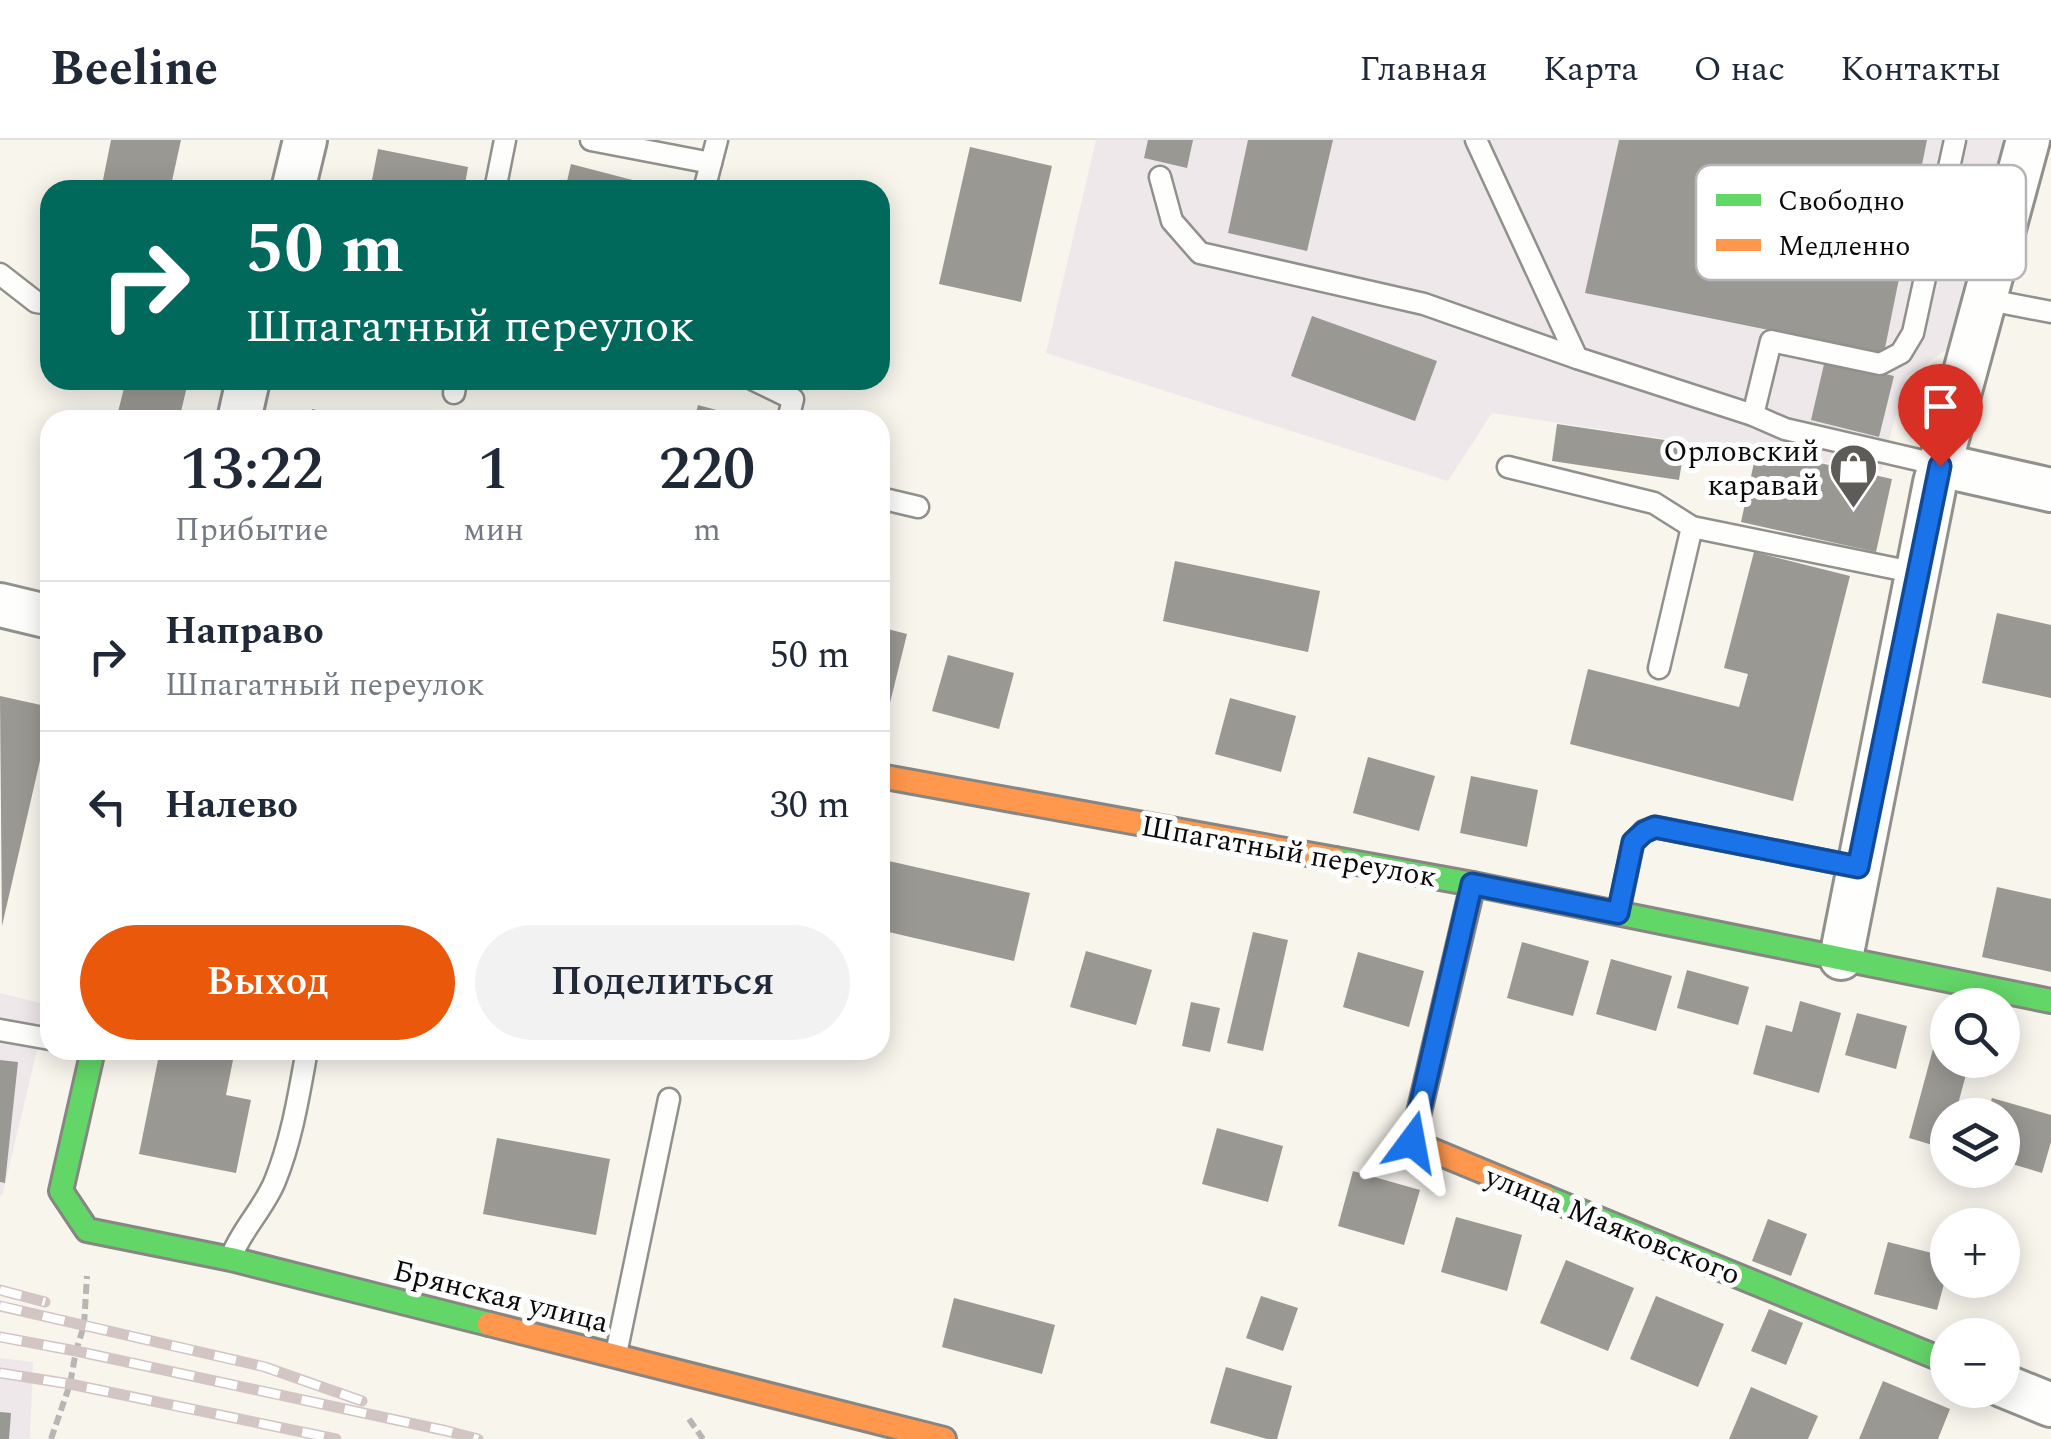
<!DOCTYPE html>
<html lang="ru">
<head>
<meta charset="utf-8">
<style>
	body { margin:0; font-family:Spectral,serif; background:#f2f2f3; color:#1f2937; height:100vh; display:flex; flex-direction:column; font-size:38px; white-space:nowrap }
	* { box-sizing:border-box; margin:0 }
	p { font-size:32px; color:#747a83 }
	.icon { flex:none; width:55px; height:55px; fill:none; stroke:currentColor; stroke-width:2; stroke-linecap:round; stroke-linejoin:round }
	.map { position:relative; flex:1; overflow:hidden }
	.sheet { position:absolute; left:40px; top:270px; width:850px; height:650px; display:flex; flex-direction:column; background:#fff; border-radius:30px; box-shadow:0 5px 25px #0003 }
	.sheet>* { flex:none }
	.guide { position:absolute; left:40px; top:40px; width:850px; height:210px; border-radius:30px; box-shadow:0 5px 25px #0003; background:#00695c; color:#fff; overflow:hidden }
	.controls { position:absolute; left:1930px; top:848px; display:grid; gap:20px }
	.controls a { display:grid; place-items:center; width:90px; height:90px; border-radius:50%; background:#fff; box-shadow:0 5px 25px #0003; font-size:50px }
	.pin { position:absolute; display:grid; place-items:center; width:85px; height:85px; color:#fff; margin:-102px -42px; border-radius:50% 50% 50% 0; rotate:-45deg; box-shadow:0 0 10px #0007 }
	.pin .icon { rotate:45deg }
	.me { position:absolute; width:110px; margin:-55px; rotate:13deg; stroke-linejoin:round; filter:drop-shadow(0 0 8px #0008) }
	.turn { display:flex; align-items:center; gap:35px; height:210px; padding:0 40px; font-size:45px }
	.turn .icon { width:130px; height:130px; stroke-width:2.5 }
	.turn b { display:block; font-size:70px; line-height:85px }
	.eta { display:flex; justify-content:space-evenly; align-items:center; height:170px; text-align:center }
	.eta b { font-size:60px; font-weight:600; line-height:70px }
	.cta { display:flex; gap:20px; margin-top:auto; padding:20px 40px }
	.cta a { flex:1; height:115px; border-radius:60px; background:#ea580c; color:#fff; font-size:40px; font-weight:600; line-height:115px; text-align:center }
	.cta a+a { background:#f2f2f3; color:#1f2937 }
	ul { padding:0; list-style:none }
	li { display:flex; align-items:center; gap:30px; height:150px; padding:0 40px; border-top:2px solid #e0e1e3 }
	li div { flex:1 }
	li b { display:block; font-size:38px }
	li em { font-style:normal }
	header { display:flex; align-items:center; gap:60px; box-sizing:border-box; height:140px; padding:0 50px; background:#fff; border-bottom:2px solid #e0e1e3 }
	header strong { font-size:48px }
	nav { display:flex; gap:55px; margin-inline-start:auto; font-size:35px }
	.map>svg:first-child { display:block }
	.industrial { fill:#efe8eb }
	.building { fill:#9a9893 }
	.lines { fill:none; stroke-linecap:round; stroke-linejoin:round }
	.lane-casing { stroke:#91908c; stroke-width:25 }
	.street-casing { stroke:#91908c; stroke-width:48 }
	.fast-casing { stroke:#888683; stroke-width:28 }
	.slow-casing { stroke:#888683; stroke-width:28 }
	.path { stroke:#b7b6b5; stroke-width:6; stroke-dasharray:10 5; stroke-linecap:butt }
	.lane { stroke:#fefefc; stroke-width:20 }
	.street { stroke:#fefefc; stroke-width:42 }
	.fast { stroke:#63d668; stroke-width:22 }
	.slow { stroke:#ff974d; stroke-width:22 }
	.rail-casing { stroke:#d4c5c5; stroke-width:11 }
	.rail { stroke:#fff; stroke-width:8; stroke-dasharray:22; stroke-linecap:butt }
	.route-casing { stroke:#114b97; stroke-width:25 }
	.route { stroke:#1a73e8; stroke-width:18 }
	.labels { text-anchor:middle; stroke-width:10; stroke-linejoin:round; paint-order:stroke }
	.poi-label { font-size:30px; fill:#0a0a0a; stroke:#fff; text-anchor:end }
	.street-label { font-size:30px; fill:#0a0a0a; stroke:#fff }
	.key { fill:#fff; stroke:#b6b6b6; stroke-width:2.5 }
	.key-label { font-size:28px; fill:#0a0a0a }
</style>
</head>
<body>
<header>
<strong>Beeline</strong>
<nav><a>Главная</a><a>Карта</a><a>О нас</a><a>Контакты</a></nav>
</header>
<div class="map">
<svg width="2051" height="1299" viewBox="0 0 2051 1299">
	<rect width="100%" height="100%" fill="#f8f5ed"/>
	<!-- industrial -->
	<g class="industrial">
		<polygon points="1096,0 2008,0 1955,204 1906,237 1881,331 1492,273 1448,341 1046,213"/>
		<polygon points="0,853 48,865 2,1056 0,1055"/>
		<polygon points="0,1218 33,1222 30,1299 0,1299"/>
	</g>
	<!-- building -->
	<g class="building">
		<polygon points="111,0 181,0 170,50 101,50"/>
		<polygon points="1148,0 1193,0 1187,28 1144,18"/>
		<polygon points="1248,0 1333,0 1307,111 1228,93"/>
		<polygon points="1619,0 1927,0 1884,213 1585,153"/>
		<polygon points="970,7 1052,26 1021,162 939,144"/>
		<polygon points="378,9 468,27 464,50 370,50"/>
		<polygon points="571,24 667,49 667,50 565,50"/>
		<polygon points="1312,176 1437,221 1415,281 1291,236"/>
		<polygon points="1825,220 1894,236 1879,297 1811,280"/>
		<polygon points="126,240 188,242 179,280 116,280"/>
		<polygon points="698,265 750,279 749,280 694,280"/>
		<polygon points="312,269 356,278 355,280 310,280"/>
		<polygon points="1557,284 1685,303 1679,340 1552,321"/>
		<polygon points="1757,309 1892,339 1876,412 1741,382"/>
		<polygon points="1754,412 1850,436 1793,661 1570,604 1588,529 1739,567 1748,534 1724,528"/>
		<polygon points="1175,421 1320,451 1308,512 1163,481"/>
		<polygon points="1997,473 2051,485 2051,558 1982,543"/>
		<polygon points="880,487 907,494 887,575 880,574"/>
		<polygon points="948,515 1014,533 999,589 932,571"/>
		<polygon points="0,556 50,567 50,577 2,786"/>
		<polygon points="1230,558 1296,576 1281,632 1215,614"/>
		<polygon points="1368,617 1435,636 1419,691 1353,673"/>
		<polygon points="1471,636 1538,650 1527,707 1460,693"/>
		<polygon points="880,719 1030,753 1014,821 880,790"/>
		<polygon points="1997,747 2051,759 2051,832 1982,817"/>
		<polygon points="1253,792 1288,800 1263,911 1227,903"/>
		<polygon points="1522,802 1589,821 1573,876 1507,858"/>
		<polygon points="1086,811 1152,830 1136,885 1070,867"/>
		<polygon points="1358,812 1424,831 1409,887 1343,867"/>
		<polygon points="1611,819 1672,836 1656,891 1596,874"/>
		<polygon points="1687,830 1749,847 1738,885 1677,868"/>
		<polygon points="1800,861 1841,873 1819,953 1753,934 1766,885 1792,892"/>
		<polygon points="1191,862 1220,868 1210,912 1182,906"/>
		<polygon points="1857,873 1907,886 1896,929 1845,915"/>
		<polygon points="1933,909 1948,913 1948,920 1970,920 1955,975 1948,975 1946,1009 1909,998"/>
		<polygon points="160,910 235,910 226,955 251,960 236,1033 139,1014"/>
		<polygon points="0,920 18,922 5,1043 0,1042"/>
		<polygon points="1992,958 2051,975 2051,1002 2042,1033 2002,1021 2002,975 1987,975"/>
		<polygon points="1217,988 1283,1006 1268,1062 1202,1044"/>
		<polygon points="497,998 610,1019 596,1095 483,1074"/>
		<polygon points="1353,1031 1420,1050 1404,1105 1338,1086"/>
		<polygon points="1456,1077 1522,1095 1507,1151 1441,1132"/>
		<polygon points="1768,1079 1807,1094 1791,1136 1752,1121"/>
		<polygon points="1888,1102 1948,1117 1948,1129 1937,1170 1874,1154"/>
		<polygon points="1566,1120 1634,1148 1608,1211 1540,1183"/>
		<polygon points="1261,1156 1298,1168 1283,1211 1246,1198"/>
		<polygon points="1656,1156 1724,1184 1698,1247 1630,1219"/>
		<polygon points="954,1158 1055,1185 1042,1234 942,1207"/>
		<polygon points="1769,1169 1803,1183 1786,1225 1751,1211"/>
		<polygon points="1226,1227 1292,1246 1277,1299 1267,1299 1210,1283"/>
		<polygon points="1883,1241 1950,1269 1938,1299 1859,1299"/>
		<polygon points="1751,1247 1818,1276 1808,1299 1729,1299"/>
		<polygon points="0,1272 11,1273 9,1299 0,1299"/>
	</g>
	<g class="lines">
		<defs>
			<g id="lane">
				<polyline points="591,0 711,23 704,50"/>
				<polyline points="1476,0 1577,218 1753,275 1785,289 1940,325"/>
				<polyline points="711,23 717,0"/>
				<polyline points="1160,37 1172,81 1200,113 1424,164 1577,218"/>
				<polyline points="495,50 505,0"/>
				<polyline points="0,134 36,162 50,164"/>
				<polyline points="1984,159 2051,172"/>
				<polyline points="754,240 793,259 788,280"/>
				<polyline points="454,253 456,240"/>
				<polyline points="1753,275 1771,201 1880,224 1901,213 1913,193 1955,0"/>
				<polyline points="1508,327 1654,363 1692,387 1917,433"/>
				<polyline points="880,358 918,367"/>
				<polyline points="1659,528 1692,387"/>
				<polyline points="1619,770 1633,703 1644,691 1655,687 1858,727"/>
				<polyline points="0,890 50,899"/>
				<path d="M231,1117C242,1089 264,1068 275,1041C292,999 299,954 307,910"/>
				<polyline points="616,1214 669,959"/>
			</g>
			<g id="street">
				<polyline points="293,50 305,0"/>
				<polyline points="239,280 248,240"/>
				<polyline points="1940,325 2051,350"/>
				<polyline points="0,465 50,477"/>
				<polyline points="1841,818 1935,343 2028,0"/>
				<polyline points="2002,1245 2051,1265"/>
			</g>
			<g id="fast">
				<polyline points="1335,719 1473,744 2051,861"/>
				<polyline points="93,910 61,1051 87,1090 231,1119 489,1184"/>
				<polyline points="1545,1057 1948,1222"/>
			</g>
			<g id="slow">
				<polyline points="880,636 1335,719"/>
				<polyline points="1473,744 1412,1002 1545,1057"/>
				<polyline points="489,1184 944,1299"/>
			</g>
		</defs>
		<!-- lane casing -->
		<use href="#lane" class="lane-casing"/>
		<!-- street casing -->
		<use href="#street" class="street-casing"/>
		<!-- fast casing -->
		<use href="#fast" class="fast-casing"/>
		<!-- slow casing -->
		<use href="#slow" class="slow-casing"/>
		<!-- path -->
		<g class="path">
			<polyline points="689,1279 703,1299"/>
			<polyline points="51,1299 70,1244 76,1211 84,1185 87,1136"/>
		</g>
		<!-- lane -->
		<use href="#lane" class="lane"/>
		<!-- street -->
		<use href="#street" class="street"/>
		<!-- fast -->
		<use href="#fast" class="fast"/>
		<!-- slow -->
		<use href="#slow" class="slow"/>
		<defs>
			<g id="rail">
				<polyline points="0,1150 45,1162"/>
				<polyline points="0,1166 265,1227 362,1261"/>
				<polyline points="0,1197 76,1211 447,1291 478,1299"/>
				<polyline points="0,1233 70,1244 336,1299"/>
			</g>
		</defs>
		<!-- rail casing -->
		<use href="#rail" class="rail-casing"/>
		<!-- rail -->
		<use href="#rail" class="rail"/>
	</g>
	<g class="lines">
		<defs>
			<polyline id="route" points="1412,1002 1472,744 1618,773 1633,702 1644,692 1655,687 1858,727 1940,326"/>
		</defs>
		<!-- route casing -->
		<use href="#route" class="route-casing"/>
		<!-- route -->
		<use href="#route" class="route"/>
	</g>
	<!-- icons -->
	<defs>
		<symbol id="shop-pin" viewBox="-11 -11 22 30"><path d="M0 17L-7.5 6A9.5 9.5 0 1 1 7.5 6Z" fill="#5d5c59" stroke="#fff"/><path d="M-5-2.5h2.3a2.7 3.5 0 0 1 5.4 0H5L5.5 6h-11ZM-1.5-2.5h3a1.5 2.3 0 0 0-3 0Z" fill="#fff"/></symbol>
	</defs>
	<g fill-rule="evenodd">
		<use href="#shop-pin" x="1826" y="300" width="55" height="75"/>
	</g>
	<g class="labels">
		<!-- poi labels -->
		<g class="poi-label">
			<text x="1819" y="321">Орловский<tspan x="1819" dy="34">каравай</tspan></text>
		</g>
		<!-- street labels -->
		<g class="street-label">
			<text transform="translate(1289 711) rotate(10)" y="10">Шпагатный переулок</text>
			<text transform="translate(1613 1085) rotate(22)" y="10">улица Маяковского</text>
			<text transform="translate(501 1156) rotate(14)" y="10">Брянская улица</text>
		</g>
	</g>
	<!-- legend -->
	<rect x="1696" y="25" width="330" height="115" rx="15" class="key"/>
	<rect x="1716" y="54" width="45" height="12" fill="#63d668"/>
	<rect x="1716" y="99" width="45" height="12" fill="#ff974d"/>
	<g class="key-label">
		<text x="1778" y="70">Свободно</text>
		<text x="1778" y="115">Медленно</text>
	</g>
</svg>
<div class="controls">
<a><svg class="icon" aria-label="search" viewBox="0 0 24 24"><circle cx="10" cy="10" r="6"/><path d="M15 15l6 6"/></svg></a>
<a><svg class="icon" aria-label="layers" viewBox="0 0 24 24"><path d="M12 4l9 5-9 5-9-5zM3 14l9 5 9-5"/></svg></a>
<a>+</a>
<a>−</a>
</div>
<div class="pin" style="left:1940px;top:326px;background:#d93025"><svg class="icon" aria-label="arrive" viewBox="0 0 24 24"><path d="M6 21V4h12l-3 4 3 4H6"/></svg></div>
<svg class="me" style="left:1412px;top:1002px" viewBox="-20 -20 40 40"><path d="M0-17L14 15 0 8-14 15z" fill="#1a73e8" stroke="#fff" stroke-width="4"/></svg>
<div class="guide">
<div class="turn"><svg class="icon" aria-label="right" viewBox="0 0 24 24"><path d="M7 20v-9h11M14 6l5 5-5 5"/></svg><div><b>50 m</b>Шпагатный переулок</div></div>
</div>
<section class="sheet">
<div class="eta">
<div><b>13:22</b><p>Прибытие</p></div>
<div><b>1</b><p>мин</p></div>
<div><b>220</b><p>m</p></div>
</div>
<ul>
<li><svg class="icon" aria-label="right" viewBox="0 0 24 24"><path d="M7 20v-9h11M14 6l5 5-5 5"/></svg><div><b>Направо</b><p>Шпагатный переулок</p></div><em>50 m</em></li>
<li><svg class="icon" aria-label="left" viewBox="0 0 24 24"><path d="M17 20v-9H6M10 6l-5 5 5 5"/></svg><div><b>Налево</b></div><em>30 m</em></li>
</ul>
<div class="cta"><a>Выход</a><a>Поделиться</a></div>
</section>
</div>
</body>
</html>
